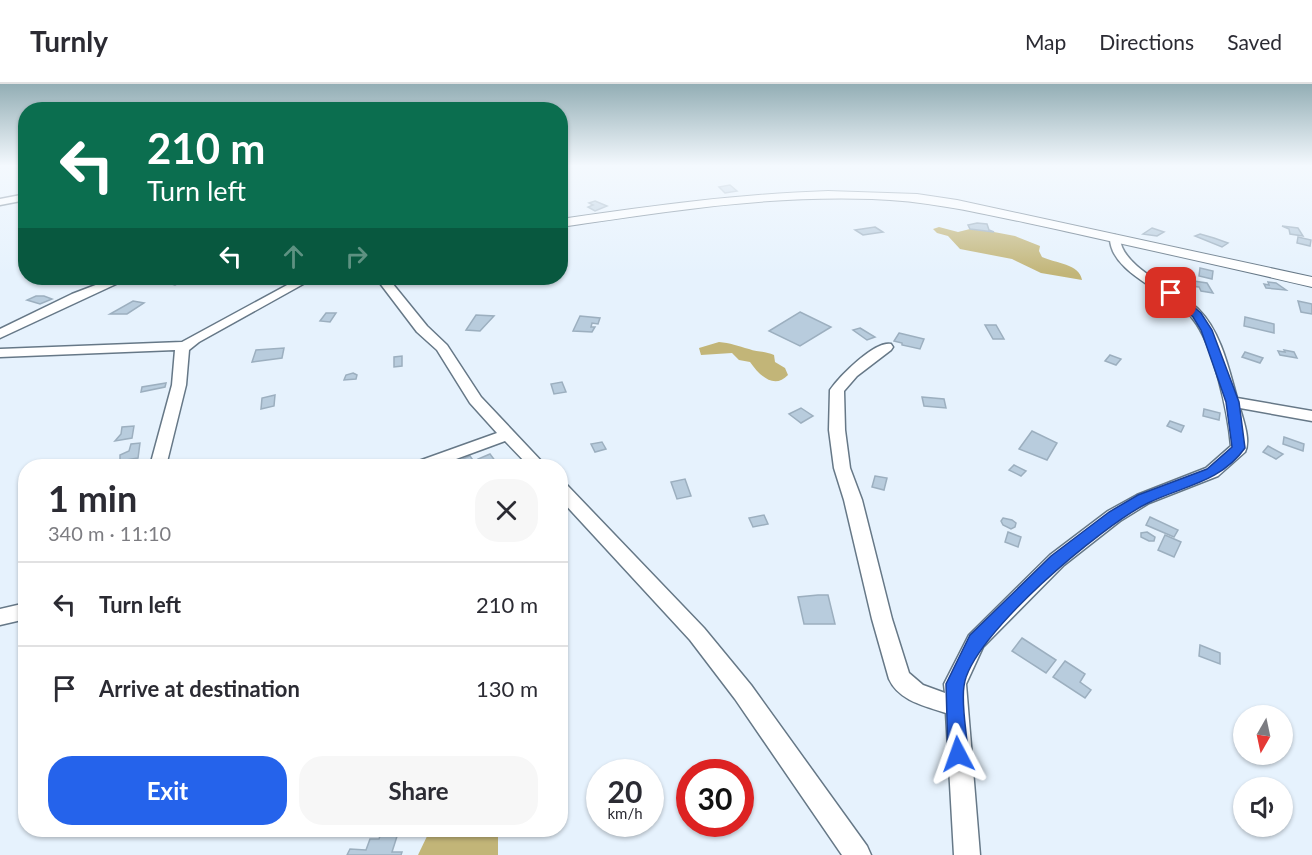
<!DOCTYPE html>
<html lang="en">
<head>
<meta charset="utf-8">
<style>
	body { margin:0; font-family:Lato,sans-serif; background:#f7f7f7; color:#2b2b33; height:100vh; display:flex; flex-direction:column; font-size:22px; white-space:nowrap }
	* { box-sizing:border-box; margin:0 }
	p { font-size:20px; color:#7c7c81 }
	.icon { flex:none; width:33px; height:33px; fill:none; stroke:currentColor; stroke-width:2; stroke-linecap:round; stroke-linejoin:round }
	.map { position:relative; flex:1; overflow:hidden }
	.details { position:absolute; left:18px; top:375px; width:550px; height:378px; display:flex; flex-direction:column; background:#fff; border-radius:24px; box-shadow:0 2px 4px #0004 }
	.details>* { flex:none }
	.top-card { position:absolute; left:18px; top:18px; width:550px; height:183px; border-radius:24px; box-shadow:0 2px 4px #0004; background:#0b6e4f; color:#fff; overflow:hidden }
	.needle { width:39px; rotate:189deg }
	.buttons { position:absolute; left:1233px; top:621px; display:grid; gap:12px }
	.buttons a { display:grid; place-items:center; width:60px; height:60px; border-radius:50%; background:#fff; box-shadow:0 2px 4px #0004; font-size:30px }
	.speed { position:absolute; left:586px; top:675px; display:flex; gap:12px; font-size:30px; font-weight:700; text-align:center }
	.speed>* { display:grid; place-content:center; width:78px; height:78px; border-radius:50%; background:#fff; box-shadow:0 2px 4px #0004; line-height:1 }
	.speed small { font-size:15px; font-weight:400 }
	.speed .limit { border:9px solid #d22; background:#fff; color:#111 }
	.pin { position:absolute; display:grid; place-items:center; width:51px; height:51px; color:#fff; margin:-26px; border-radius:12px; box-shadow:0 3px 9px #0006 }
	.me { position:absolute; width:66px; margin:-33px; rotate:356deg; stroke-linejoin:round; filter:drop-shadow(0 0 4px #0008) }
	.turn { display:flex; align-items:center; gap:21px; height:126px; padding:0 30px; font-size:27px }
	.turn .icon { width:78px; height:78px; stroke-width:2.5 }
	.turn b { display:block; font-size:42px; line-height:51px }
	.lanes { display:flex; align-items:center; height:57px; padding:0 30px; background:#0003; justify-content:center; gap:30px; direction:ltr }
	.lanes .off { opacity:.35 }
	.round { display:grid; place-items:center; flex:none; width:63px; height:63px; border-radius:24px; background:#f7f7f7 }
	.overview { display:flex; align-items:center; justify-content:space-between; height:102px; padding:0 30px }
	h1 { font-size:36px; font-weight:700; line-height:45px }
	.button { display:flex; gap:12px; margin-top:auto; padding:12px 30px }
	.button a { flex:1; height:69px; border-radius:24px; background:#2563eb; color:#fff; font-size:24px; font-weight:700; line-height:69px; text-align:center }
	.button a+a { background:#f7f7f7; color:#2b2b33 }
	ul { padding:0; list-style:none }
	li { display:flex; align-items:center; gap:18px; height:84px; padding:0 30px; border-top:2px solid #e1e1e2 }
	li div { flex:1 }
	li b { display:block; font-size:22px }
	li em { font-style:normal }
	header { display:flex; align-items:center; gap:36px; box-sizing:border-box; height:84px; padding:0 30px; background:#fff; border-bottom:2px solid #e1e1e2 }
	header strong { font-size:28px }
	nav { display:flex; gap:33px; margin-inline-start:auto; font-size:21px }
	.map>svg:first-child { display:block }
	.forest { fill:#c2b578 }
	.building { fill:#b8ccdd; stroke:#9cafbf; stroke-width:1.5 }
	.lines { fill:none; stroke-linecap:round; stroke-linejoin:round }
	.minor-casing { stroke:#667887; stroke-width:3 }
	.major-casing { stroke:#667887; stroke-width:2 }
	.minor { fill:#fff; fill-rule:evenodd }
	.major { fill:#fff; fill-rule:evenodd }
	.route { fill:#2563eb; stroke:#184099; stroke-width:1.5 }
</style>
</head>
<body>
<header>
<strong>Turnly</strong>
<nav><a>Map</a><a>Directions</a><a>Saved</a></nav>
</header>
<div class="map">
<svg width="1312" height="771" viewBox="0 0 1312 771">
	<rect width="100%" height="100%" fill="#e6f2fd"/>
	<!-- forest -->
	<g class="forest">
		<path d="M939,143L958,148L970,145L994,148L1015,152L1040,162L1039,167L1042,173C1055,179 1080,180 1082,196L1041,189L1012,175L960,165L948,152L937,149L933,145Z"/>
		<path d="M719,258C730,259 738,262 749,265C757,268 765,267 774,271L775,278L785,284L788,291C774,306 759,291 750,278L739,276L732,269L701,271L699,264Z"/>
		<polygon points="430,746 498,746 498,771 418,771"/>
	</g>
	<!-- building -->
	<g class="building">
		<polygon points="730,101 737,107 725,109 719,103"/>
		<polygon points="595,117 607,122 595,127 588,123 593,121 589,119"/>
		<polygon points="977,139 987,140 989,146 994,148 970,145 968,141"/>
		<polygon points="1282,142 1298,144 1303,152 1290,150 1289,145"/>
		<polygon points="875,143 883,148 863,151 855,146"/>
		<polygon points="1152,144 1164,148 1157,152 1143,150"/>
		<polygon points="1200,150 1214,154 1228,159 1222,163 1195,152"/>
		<polygon points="1298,153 1311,156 1310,162 1297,159"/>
		<polygon points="1200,184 1213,187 1212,195 1199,192"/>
		<polygon points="178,194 191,194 175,201 168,199"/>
		<polygon points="1187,196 1207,199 1213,209 1201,207 1199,203 1190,202"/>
		<polygon points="1268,198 1276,199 1286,206 1266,204 1264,200 1269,201"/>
		<polygon points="36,212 44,212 52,215 40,220 27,216"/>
		<polygon points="133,217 144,219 127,230 110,230"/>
		<polygon points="1298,217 1312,220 1312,230 1301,228"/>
		<polygon points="800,228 831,243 800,262 769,247"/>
		<polygon points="326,229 336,229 330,238 320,237"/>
		<polygon points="476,231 494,232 480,247 466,246"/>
		<polygon points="580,232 600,234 598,240 592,239 591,243 595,243 592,248 573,247"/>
		<polygon points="1245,233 1274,240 1274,249 1244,242"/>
		<polygon points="985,241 996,241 1004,255 993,255"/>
		<polygon points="860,244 875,253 867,256 853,246"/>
		<polygon points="899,249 924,255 920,265 902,261 902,259 894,257"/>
		<polygon points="284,264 282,274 252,278 256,266"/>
		<polygon points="1284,266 1294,268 1297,274 1280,271 1278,267 1285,268"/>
		<polygon points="1245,268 1263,274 1260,279 1242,273"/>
		<polygon points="1110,271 1121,275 1116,281 1105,277"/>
		<polygon points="402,272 402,282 394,283 394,273"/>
		<polygon points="353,289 357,291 356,295 344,296 346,291"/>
		<polygon points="562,298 566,308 554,310 551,300"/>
		<polygon points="166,299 165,303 141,308 142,303"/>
		<polygon points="275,311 274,322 261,325 262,314"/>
		<polygon points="922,313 944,315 946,324 924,322"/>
		<polygon points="801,324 813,332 801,339 789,330"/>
		<polygon points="1204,325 1220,329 1219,336 1203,332"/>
		<polygon points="1170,337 1184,342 1181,348 1167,342"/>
		<polygon points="134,342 132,354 115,357 121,350 122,343"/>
		<polygon points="1032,347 1057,359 1047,376 1019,365"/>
		<polygon points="1284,353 1304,360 1303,367 1283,360"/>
		<polygon points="602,358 606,365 595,368 591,360"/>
		<polygon points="140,359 138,374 120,377 120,371 129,367 131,360"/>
		<polygon points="1268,362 1283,370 1276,375 1263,368"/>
		<polygon points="490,370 499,382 483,382 478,375"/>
		<polygon points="470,372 475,379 465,382 460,376"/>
		<polygon points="1014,381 1026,387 1021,392 1009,386"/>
		<polygon points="875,392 887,394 884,406 872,403"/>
		<polygon points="685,395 691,412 677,415 671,398"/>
		<polygon points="764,431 768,440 753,443 749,434"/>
		<polygon points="1150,433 1178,446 1174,453 1146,441"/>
		<polygon points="1003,434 1012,436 1016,439 1015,443 1011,445 1003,441 1001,437"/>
		<polygon points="1008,448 1021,453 1018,463 1005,458"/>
		<polygon points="1147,448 1155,453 1154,457 1149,457 1141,453 1141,449"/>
		<polygon points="1165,451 1181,458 1174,473 1158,466"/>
		<polygon points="818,511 828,511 835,540 804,540 798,513"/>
		<polygon points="1022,554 1056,576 1046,589 1012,567"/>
		<polygon points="1200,561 1220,569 1220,580 1199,572"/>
		<polygon points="1065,577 1085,590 1080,598 1091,606 1085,614 1053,593"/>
		<polygon points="561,647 564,647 567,680 561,681"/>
		<polygon points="382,746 399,746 392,768 402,768 401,771 347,771 350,765 366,766 370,755 379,755"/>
	</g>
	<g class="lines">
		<defs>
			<g id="minor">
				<polygon points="26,110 26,116 0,121 0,115"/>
				<path d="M1115,151L1120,154C1121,184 1179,206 1199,226C1221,248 1229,286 1237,314L1312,327V337L1240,324C1243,336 1251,356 1245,368L1218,392L1149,419L1120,437L1064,481L983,563L966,600L980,771H954L946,629C925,622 899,617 889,595L872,535L844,416L834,384L829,346L830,306C839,293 875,256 891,260L893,263L891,266L857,292L844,307L845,346L850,384L862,416L892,535L909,589L923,601L945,609L944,600L969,551L1050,471L1108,427L1137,411L1206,384L1231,362C1228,329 1214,261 1193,235C1173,209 1110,190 1110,154Z"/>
				<polygon points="114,194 129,194 0,254 0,245 72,210"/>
				<polygon points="300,194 314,194 199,258 189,266 186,301 166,382 150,382 172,301 175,266 0,273 0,265 182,258"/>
				<polygon points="376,194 388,194 427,242 447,261 481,313 546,382 529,382 505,357 437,382 414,382 416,378 497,349 470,319 437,266 417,248"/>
				<polygon points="561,399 567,401 704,544 751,601 867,762 871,771 842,771 735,615 690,556 561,416"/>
				<polygon points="26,519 26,535 0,541 0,525"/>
			</g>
			<path id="major" d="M828,107L917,110L957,116L1312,193V203C1228,183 1144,165 1060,146C997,133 936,117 872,115C768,111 664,128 561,143V135C650,122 738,110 828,107Z"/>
		</defs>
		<!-- minor casing -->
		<use href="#minor" class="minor-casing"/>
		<!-- major casing -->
		<use href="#major" class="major-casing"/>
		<!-- minor -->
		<use href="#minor" class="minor"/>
		<!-- major -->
		<use href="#major" class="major"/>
	</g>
	<!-- sky -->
	<linearGradient id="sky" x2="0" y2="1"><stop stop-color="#93aeb5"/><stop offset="0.43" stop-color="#f4f9fe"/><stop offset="1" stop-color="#f4f9fe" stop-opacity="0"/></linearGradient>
	<rect width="1312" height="190" fill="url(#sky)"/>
	<!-- route -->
	<path class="route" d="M1168,207H1175L1201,229L1212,246L1239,318L1245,364C1221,398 1183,402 1148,419C1103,441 970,552 964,602C961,621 967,649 968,670L965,676L958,679L951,676L948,670L946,600L970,551L1051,472L1109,428L1138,411L1207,385L1232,363L1226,318L1201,246L1193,233L1168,211Z"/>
</svg>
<div class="buttons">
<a><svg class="needle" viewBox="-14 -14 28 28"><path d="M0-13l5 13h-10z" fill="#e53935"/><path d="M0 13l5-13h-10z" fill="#7c7c81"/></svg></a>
<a><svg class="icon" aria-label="sound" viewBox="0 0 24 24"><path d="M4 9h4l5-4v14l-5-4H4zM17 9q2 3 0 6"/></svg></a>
</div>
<div class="speed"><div>20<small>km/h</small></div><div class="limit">30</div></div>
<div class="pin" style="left:1171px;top:209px;background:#d93025"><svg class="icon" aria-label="arrive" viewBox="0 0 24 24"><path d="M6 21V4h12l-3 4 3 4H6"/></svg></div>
<svg class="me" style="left:958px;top:670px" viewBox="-20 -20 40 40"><path d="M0-17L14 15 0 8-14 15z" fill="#2563eb" stroke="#fff" stroke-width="4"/></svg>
<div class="top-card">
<div class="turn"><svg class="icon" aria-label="left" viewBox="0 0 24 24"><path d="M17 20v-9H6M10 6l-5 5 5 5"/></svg><div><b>210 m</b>Turn left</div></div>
<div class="lanes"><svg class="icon" aria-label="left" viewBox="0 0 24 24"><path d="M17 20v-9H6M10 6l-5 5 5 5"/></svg><svg class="icon off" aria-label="ahead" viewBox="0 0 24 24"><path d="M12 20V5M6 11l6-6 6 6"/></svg><svg class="icon off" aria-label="right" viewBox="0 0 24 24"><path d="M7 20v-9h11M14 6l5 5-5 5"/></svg></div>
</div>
<section class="details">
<div class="overview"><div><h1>1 min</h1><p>340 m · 11:10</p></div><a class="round"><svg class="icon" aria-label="close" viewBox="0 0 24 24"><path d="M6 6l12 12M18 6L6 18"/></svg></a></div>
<ul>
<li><svg class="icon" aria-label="left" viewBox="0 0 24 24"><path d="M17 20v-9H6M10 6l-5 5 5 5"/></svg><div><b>Turn left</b></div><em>210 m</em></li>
<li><svg class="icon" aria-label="arrive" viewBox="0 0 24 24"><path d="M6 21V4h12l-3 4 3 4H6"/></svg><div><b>Arrive at destination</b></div><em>130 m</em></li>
</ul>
<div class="button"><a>Exit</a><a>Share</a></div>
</section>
</div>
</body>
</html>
